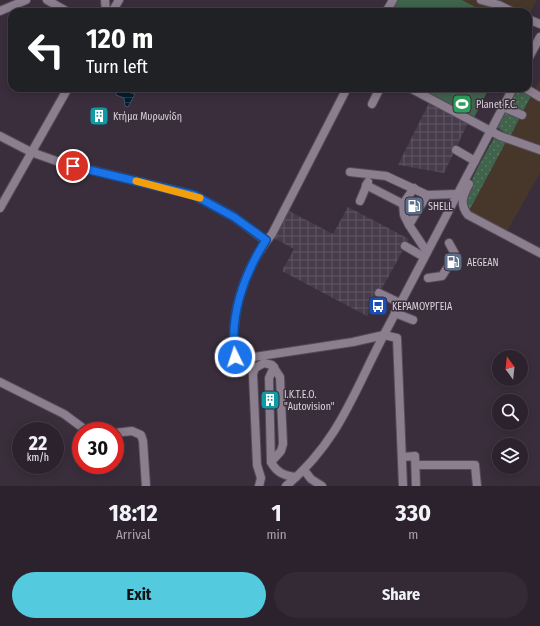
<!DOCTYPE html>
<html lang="en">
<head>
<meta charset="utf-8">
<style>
	body { margin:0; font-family:"Fira Sans Condensed",sans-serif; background:#342a35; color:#f1f3f6; height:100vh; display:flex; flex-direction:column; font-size:15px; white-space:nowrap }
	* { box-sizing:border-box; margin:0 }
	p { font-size:13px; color:#a6a4aa }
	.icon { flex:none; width:22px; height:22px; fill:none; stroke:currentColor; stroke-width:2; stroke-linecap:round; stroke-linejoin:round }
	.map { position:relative; height:486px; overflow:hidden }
	.panel { display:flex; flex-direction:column; background:#2c222d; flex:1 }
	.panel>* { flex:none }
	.top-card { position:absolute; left:8px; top:8px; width:524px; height:84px; border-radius:12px; box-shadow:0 2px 10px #0003,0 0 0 1px #483f49; background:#202124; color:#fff; overflow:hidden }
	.needle { width:26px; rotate:345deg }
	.controls { position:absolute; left:492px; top:350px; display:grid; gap:8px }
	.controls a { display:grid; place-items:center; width:36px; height:36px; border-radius:50%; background:#2c222d; box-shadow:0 2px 10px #0003,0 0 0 1px #483f49; font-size:20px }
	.speed { position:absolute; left:12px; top:422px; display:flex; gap:8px; font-size:20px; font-weight:700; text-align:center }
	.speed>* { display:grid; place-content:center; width:52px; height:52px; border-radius:50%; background:#2c222d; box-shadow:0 2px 10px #0003,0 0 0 1px #483f49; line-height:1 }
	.speed small { font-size:10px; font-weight:400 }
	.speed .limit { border:6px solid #d22; background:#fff; color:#111 }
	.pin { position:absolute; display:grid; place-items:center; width:34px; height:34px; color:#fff; margin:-17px; border:2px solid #fff; border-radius:50%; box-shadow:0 1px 4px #0007 }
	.me { position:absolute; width:44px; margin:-22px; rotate:356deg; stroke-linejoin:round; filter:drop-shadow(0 0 3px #0008) }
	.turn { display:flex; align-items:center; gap:14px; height:84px; padding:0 12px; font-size:18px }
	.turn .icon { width:52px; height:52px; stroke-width:2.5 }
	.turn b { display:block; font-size:28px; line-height:34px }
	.eta { display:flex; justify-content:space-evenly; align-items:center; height:68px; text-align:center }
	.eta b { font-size:24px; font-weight:700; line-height:28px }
	.cta { display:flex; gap:8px; margin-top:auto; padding:8px 12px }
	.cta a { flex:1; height:46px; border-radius:24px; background:#54cade; color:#111; font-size:16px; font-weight:700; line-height:46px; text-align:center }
	.cta a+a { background:#342a35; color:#f1f3f6 }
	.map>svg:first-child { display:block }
	.commercial { fill:#47372b }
	.industrial { fill:url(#industrial-grid) }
	.green { fill:url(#green-dots) }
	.pitch { fill:#40634c }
	.water { fill:url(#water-rules); stroke:#445363 }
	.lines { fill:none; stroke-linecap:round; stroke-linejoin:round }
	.minor-casing { stroke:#554b57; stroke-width:10 }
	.minor { stroke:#8b7e8e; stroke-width:8 }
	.route-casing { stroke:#114b97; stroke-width:10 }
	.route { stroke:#1a73e8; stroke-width:7 }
	.slow { stroke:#f59e0b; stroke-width:7 }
	.labels { text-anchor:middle; stroke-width:3; stroke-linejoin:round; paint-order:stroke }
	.poi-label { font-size:10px; fill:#dad2db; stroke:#3a2e3c; text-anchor:start }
</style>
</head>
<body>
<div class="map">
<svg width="540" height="486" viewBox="0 0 540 486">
	<defs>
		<pattern id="industrial-grid" width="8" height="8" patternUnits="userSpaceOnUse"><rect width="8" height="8" fill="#473c4b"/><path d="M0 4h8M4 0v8" fill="none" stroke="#615764"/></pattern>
		<pattern id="green-dots" width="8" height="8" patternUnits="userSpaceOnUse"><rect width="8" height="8" fill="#40634c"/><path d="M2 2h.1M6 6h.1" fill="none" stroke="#5b7865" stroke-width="1.8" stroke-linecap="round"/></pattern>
		<pattern id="water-rules" width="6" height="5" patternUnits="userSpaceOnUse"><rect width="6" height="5" fill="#031d2f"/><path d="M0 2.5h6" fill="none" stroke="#273d4d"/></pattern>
	</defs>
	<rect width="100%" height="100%" fill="#3a2e3c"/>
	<!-- commercial -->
	<g class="commercial">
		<polygon points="462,0 537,0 528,17 528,12 485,12"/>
		<polygon points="540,80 540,147 510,137"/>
		<polygon points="507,140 540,151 540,173 505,235 469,211"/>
	</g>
	<!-- industrial -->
	<g class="industrial">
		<polygon points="429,103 468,123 444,173 398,165"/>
		<polygon points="348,207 409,239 367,316 282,271 294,249 272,237 287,210 333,234"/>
	</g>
	<!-- green -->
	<g class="green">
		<polygon points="517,88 532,94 510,137 497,127"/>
		<path d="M495,136L507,140L469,211C459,193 486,154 495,136Z"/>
	</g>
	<!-- pitch -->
	<g class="pitch">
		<polygon points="396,0 462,0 485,12 390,12"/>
		<polygon points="414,88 489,88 473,120"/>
	</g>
	<!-- water -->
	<polygon class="water" points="116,89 135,94 128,107 125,106 124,98 116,95"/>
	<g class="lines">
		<defs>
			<g id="minor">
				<polyline points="47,0 68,12"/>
				<polyline points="105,0 106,12"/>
				<polyline points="481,0 499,5 513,12"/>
				<polyline points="0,11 26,0"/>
				<polyline points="112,12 119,0"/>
				<polyline points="386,12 393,0"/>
				<polyline points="528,19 540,24"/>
				<polyline points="528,59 540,37"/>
				<path d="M347,88L272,234C245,267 229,314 235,357L241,359L353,342L384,335L397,338L403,486"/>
				<polyline points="410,88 500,136 540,150"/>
				<polyline points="525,88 540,97"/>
				<polyline points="372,104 380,88"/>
				<polyline points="503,107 522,115"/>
				<polyline points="0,136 31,152 62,163 194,195 234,217 266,241"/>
				<polyline points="456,150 475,161"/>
				<polyline points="350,172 386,176 427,195"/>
				<path d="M469,184C463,195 459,204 468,215L540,253"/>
				<polyline points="366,185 403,204"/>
				<polyline points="360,201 368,182"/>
				<polyline points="0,208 68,88"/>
				<polyline points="409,225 404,215 403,204 414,188"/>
				<polyline points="449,243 455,254 454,256"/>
				<polyline points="405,246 424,257"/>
				<polyline points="427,252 409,225 427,195 457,194"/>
				<polyline points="428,278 442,276 449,265"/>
				<polyline points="379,293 400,303"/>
				<polyline points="395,313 413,320"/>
				<path d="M274,367L269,378L271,462C277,473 285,476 296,477"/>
				<polyline points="0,382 64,414 87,431"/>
				<polyline points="115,433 132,431 141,435 143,441 146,486"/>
				<polyline points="403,457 415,456 416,486"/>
				<polyline points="416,465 475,465 477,486"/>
				<polyline points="304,470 311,479 322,486"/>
				<polyline points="259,486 261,478 257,465 253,374 255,368 264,363 272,365 280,377 283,444 281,451 271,462"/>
				<path d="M286,486C341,440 355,388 388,327C430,247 471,168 513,88"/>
			</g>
		</defs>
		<!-- minor casing -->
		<use href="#minor" class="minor-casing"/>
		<!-- minor -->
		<use href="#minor" class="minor"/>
	</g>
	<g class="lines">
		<defs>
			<path id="route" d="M73,166L194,195L234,217L266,240C244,274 229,316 235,357"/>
		</defs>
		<!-- route casing -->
		<use href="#route" class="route-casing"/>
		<!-- route -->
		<use href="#route" class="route"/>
		<!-- slow -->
		<polyline class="slow" points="136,181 200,198"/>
	</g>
	<!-- icons -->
	<defs>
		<symbol id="stadium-square" viewBox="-11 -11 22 22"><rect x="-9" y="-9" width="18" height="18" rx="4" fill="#2e9e5b" stroke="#3a2e3c"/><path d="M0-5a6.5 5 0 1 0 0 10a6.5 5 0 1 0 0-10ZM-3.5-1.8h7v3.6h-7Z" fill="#fff"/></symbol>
		<symbol id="building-square" viewBox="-11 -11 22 22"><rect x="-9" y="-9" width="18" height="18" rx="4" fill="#0f9aa8" stroke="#3a2e3c"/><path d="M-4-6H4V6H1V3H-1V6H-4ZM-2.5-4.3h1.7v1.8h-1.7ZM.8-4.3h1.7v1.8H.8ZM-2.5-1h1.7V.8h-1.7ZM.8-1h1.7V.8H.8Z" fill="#fff"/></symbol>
		<symbol id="fuel-square" viewBox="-11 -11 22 22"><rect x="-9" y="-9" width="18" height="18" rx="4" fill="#5c6f8a" stroke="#3a2e3c"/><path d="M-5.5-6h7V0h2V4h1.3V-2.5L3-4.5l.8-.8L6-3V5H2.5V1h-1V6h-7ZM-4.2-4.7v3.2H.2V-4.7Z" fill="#fff"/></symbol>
		<symbol id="bus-square" viewBox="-11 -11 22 22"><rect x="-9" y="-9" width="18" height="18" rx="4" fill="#1a4fb4" stroke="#3a2e3c"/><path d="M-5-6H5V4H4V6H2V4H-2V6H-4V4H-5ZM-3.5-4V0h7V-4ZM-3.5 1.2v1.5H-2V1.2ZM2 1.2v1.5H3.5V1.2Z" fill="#fff"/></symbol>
	</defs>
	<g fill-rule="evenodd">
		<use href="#stadium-square" x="451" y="93" width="22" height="22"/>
		<use href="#building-square" x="88" y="105" width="22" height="22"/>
		<use href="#fuel-square" x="403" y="195" width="22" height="22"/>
		<use href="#fuel-square" x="442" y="251" width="22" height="22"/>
		<use href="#bus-square" x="367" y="295" width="22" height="22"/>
		<use href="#building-square" x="259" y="389" width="22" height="22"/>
	</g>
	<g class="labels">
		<!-- poi labels -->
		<g class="poi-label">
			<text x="476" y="108">Planet F.C.</text>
			<text x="113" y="120">Κτήμα Μυρωνίδη</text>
			<text x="428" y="210">SHELL</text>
			<text x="467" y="266">AEGEAN</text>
			<text x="392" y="310">ΚΕΡΑΜΟΥΡΓΕΙΑ</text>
			<text x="284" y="398">I.Κ.Τ.Ε.Ο.<tspan x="284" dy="12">"Autovision"</tspan></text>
		</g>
	</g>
</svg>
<div class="controls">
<a><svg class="needle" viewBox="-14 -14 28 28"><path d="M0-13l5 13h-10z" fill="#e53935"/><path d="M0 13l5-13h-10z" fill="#a6a4aa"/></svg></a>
<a><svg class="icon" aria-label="search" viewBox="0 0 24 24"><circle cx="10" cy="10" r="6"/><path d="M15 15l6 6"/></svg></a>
<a><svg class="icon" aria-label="layers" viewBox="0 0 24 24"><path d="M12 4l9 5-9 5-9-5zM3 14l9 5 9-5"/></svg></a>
</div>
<div class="speed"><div>22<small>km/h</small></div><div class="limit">30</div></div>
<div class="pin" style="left:73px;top:166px;background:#d93025"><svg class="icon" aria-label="arrive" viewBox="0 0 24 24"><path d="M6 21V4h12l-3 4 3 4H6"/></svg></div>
<svg class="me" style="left:235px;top:357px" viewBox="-20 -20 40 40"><circle r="17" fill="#1a73e8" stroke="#fff" stroke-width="3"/><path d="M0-11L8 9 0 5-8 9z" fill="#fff"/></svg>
<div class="top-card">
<div class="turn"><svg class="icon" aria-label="left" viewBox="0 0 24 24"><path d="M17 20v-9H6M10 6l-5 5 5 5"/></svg><div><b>120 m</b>Turn left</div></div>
</div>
</div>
<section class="panel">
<div class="eta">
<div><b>18:12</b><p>Arrival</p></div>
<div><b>1</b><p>min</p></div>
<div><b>330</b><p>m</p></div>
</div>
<div class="cta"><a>Exit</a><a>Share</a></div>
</section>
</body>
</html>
